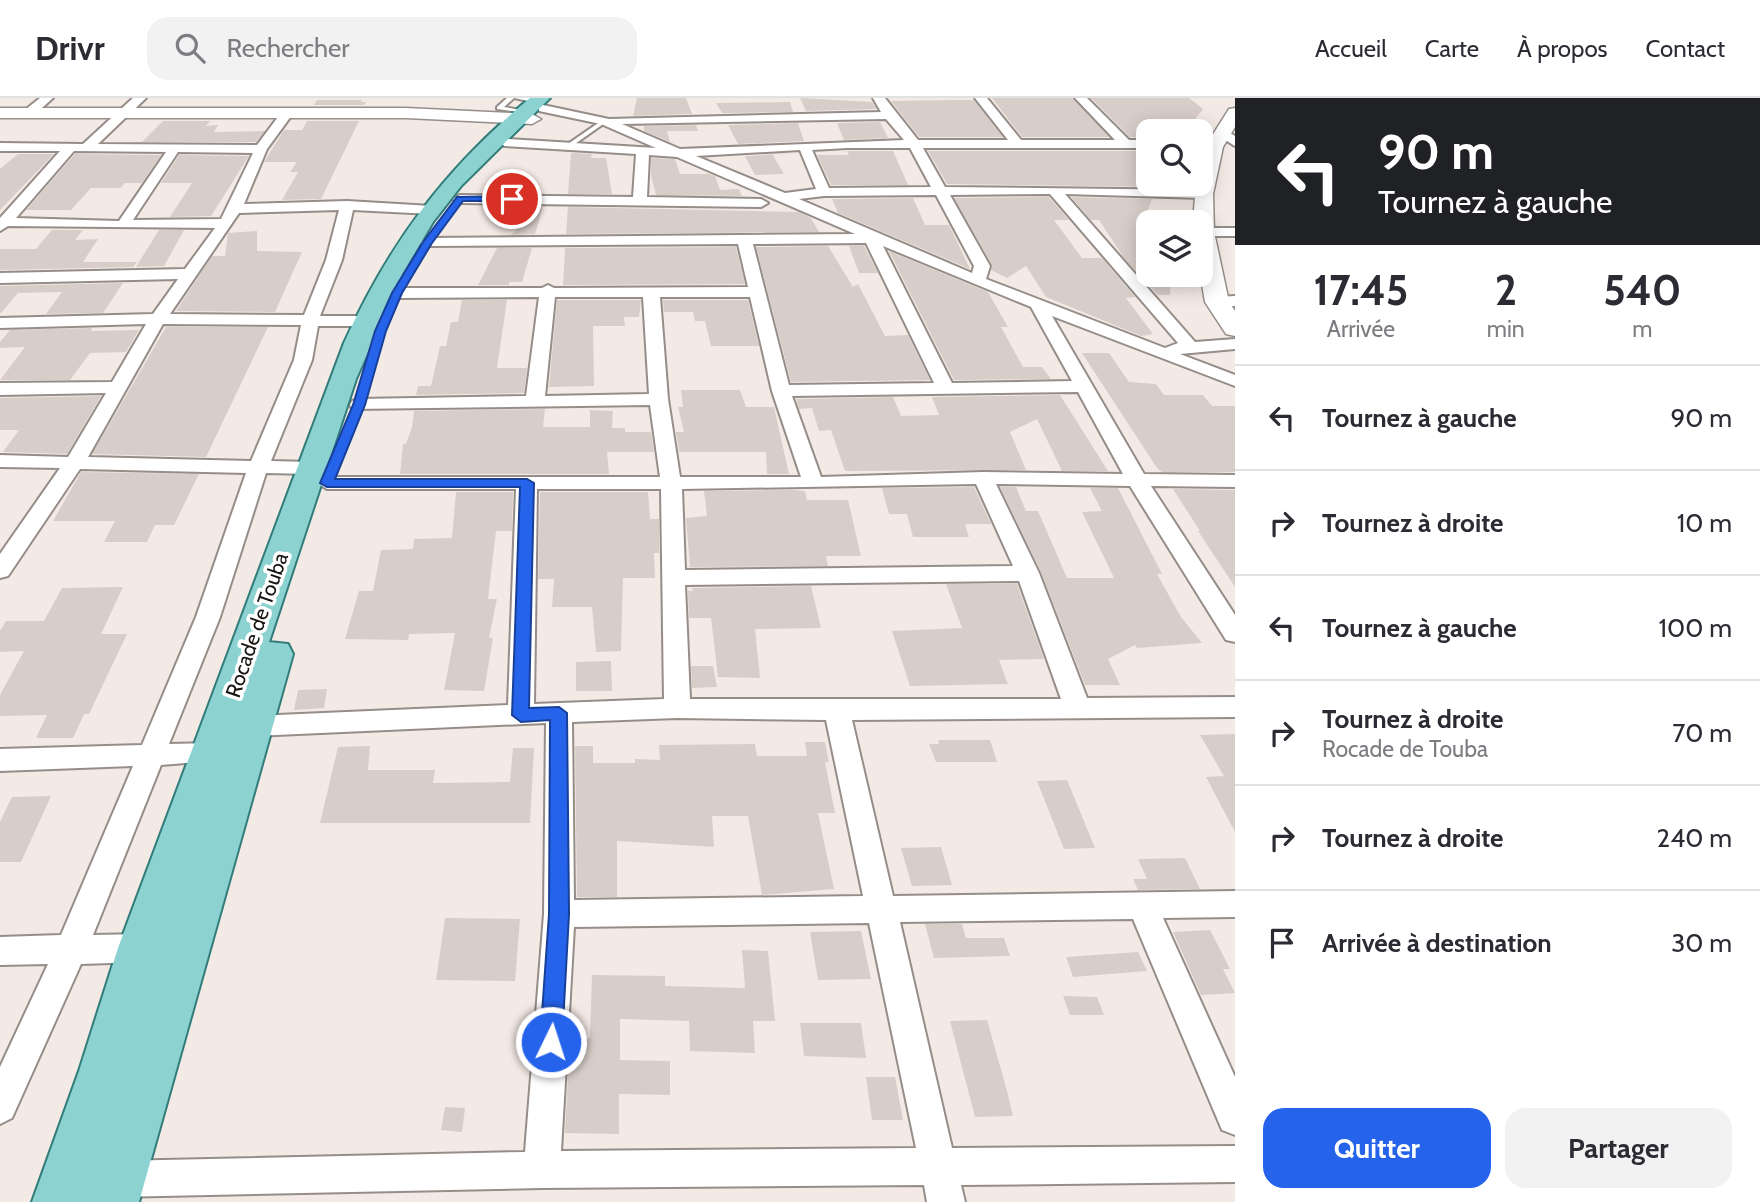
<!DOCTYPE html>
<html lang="fr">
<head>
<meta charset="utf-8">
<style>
	body { margin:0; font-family:Cabin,sans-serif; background:#f2f2f3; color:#2b2b33; height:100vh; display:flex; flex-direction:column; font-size:26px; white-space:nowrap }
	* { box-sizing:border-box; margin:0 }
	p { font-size:23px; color:#7c7c81 }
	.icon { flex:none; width:38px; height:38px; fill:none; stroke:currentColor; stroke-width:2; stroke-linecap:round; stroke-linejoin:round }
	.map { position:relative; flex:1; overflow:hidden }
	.panel { display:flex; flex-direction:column; background:#fff; width:525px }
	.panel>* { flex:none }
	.banner { background:#202124; color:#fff; overflow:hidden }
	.controls { position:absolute; left:1136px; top:21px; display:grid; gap:14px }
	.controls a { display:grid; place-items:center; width:77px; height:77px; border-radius:14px; background:#fff; box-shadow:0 4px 18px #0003; font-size:35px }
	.pin { position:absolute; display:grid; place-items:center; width:60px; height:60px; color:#fff; margin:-30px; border:4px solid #fff; border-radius:50%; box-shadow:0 2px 7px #0007 }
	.me { position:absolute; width:77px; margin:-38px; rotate:4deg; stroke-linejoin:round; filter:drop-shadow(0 0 5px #0008) }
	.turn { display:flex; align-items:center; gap:24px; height:147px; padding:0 28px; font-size:32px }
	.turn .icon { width:91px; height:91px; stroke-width:2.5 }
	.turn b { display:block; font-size:49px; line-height:60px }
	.eta { display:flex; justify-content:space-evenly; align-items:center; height:119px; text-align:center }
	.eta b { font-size:42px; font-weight:800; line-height:49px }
	.primary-button { display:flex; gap:14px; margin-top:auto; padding:14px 28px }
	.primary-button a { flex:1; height:80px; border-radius:21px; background:#2563eb; color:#fff; font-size:28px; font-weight:800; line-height:80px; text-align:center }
	.primary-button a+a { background:#f2f2f3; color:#2b2b33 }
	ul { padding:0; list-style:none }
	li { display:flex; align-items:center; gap:21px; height:105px; padding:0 28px; border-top:2px solid #e1e1e2 }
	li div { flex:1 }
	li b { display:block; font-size:26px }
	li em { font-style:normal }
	header { display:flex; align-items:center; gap:42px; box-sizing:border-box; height:98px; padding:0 35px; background:#fff; border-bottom:2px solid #e1e1e2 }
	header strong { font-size:33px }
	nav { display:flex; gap:38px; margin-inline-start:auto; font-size:24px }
	.search { width:490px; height:63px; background:#f2f2f3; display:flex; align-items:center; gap:18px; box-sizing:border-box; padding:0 24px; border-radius:21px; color:#7c7c81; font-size:26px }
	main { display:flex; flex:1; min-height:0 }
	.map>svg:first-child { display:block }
	.building { fill:#d8cec9 }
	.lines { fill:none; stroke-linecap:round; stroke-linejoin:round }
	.lane-casing { stroke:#968d88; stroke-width:4 }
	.street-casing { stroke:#968d88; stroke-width:4 }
	.secondary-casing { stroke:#968d88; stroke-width:3 }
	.primary-casing { stroke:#327c7a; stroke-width:4 }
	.lane { fill:#fff; fill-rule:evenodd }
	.street { fill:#fff; fill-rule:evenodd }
	.secondary { fill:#fff; fill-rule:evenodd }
	.primary { fill:#8cd2d1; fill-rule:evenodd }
	.route { fill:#2563eb; stroke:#184099; stroke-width:2 }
	.labels { text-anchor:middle; stroke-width:7; stroke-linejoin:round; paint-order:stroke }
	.street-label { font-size:21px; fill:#171412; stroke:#fff }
</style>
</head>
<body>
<header>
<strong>Drivr</strong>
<div class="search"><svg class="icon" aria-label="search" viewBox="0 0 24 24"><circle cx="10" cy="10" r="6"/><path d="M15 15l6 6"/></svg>Rechercher</div>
<nav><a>Accueil</a><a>Carte</a><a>À propos</a><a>Contact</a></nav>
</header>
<main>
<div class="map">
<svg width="1235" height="1104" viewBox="0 0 1235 1104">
	<rect width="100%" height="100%" fill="#f4eae5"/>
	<!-- building -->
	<g class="building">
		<polygon points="637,0 686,0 692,16 633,18"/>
		<polygon points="800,0 872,4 877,11 806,13"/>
		<polygon points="992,0 1072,0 1109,39 1022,39"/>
		<polygon points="1091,0 1189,0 1203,11 1186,33 1148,33 1148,39 1130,39"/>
		<polygon points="317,2 362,2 361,4 366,4 364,7 314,7"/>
		<polygon points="952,2 974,2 1003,39 919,39 891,3"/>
		<polygon points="790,4 793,14 722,15 716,5"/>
		<polygon points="163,23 210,23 206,28 218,27 214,34 265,33 256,44 142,44"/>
		<polygon points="307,23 359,23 321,101 282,102 298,74 290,74 297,64 264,64 284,32 302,32"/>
		<polygon points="880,24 888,40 844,42 837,25"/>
		<polygon points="798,25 804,43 738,46 728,27"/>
		<polygon points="696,27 698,33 667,33 670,44 644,33 644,28"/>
		<polygon points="847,53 893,53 908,87 831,87 817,57 849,57"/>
		<polygon points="928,53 1148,53 1148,86 1160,86 1158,89 947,86"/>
		<polygon points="571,55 592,56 591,60 606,60 612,96 568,96"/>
		<polygon points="798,55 772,56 784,76 755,77 745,58"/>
		<polygon points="18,56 54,56 0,112 0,71"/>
		<polygon points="75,56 161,57 142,85 125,85 120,90 91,90 71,112 26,112"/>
		<polygon points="179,57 249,58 211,118 170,119 192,85 161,85"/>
		<polygon points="651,60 675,61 680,76 709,76 715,78 720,92 739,91 742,98 656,97 651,77"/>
		<polygon points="1049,99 1069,122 1054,122 1082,160 1102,160 1135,199 1126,200 1153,236 1141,238 1046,199 1026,168 1007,180 991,172 992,167 954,100"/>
		<polygon points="1071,99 1152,101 1147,114 1148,177 1167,177 1171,181 1170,197 1158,197 1124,160 1099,122 1091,122"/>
		<polygon points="913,100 925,127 949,127 970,171 838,115 832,101"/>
		<polygon points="539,109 543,109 535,136 511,137"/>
		<polygon points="568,109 799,114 811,120 819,134 566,136"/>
		<polygon points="52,132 83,132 75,142 98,141 83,164 137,164 133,169 0,172 0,151 36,151"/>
		<polygon points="159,132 184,132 164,168 136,169"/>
		<polygon points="257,133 257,153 302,154 275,214 176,213 212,158 225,158 228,135"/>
		<polygon points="828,148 853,189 858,186 885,238 908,237 930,282 791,284 756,149"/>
		<polygon points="849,148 864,148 878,175 859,175"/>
		<polygon points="736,149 745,186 563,187 565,150"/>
		<polygon points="497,150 532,150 522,184 509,184 509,187 478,187"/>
		<polygon points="889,153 988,194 1008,229 1001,229 1023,269 1042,269 1051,281 954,282"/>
		<polygon points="123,185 103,215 46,216 62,194 18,195 0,216 0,188"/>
		<polygon points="462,202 507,202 497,270 527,270 524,295 416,297 418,288 431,288 440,248 446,248 451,224 458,224"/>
		<polygon points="557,202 641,202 639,219 624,219 625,228 593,228 594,288 549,289"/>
		<polygon points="663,202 748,202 759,248 711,248 705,223 695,223 693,214 664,214"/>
		<polygon points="166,229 268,229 206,359 92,356"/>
		<polygon points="92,230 91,233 139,232 126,254 90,255 70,282 0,282 25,249 0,250 0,244 10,232"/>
		<polygon points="1082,255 1109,255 1129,284 1156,286 1164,297 1203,297 1212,308 1235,308 1235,374 1162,374 1157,370"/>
		<polygon points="681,292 740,292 746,309 774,309 789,376 767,376 766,354 679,354 676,334 684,334 678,309 683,309"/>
		<polygon points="1060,297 1108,373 1062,373 1037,321 1010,334 1026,372 845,373 831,332 819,333 812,310 799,311 796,301 893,299 901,318 939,317 932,299"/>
		<polygon points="101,298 67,356 3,354 19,332 0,332 0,300"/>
		<polygon points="545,311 543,329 590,329 590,312 613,313 612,330 625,330 625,334 651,334 654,354 607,354 609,376 400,376 403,346 406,346 412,329 414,313"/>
		<polygon points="81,374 199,376 174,427 155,427 147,444 104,444 115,423 53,423"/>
		<polygon points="974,389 991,426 965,426 969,439 913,439 907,416 889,416 882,390"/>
		<polygon points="1000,389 1016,389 1026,413 1038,413 1067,480 1114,480 1082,414 1102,413 1090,390 1118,390 1162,476 1157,476 1181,519 1202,545 1137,550 1135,547 1108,561 1120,587 1085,587 1041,474"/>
		<polygon points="1173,391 1235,392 1235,489 1198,433 1200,433"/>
		<polygon points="792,392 805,393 807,402 848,402 861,458 826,458 828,468 690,469 686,420 707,418 704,393"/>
		<polygon points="456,394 513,394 512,433 496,433 488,501 497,501 489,540 493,540 484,593 444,592 455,535 409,536 408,542 345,541 359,493 373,493 381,452 413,451 414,441 452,440"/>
		<polygon points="540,394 648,394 650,421 659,421 659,455 654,455 655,480 623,480 621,553 596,554 592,509 552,509 554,481 538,481"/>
		<polygon points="946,486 1017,486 1044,561 999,562 1008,586 910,588 892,533 962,530"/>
		<polygon points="811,488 821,530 755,531 760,580 718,579 711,520 689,520 688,493 693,493 692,490"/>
		<polygon points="123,489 101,536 127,536 89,616 84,616 73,640 36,640 47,617 0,618 0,597 24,553 0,554 0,533 6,523 44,523 62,490"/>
		<polygon points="611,563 612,593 576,593 576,564"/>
		<polygon points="691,568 713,568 717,589 692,590"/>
		<polygon points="327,591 324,610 294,612 298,592"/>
		<polygon points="1235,636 1235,734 1206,679 1224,678 1200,637"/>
		<polygon points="938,642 990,642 997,664 936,664 929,646 939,646"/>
		<polygon points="805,644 825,644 829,664 825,664 835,715 818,715 834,791 762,797 748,718 712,718 714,749 617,743 617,799 577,799 575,648 593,648 593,665 635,665 635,661 660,662 659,647 755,646 757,658 807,658"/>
		<polygon points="370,648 368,672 435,672 433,685 510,684 513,650 534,650 530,725 320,725 338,649"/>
		<polygon points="1067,682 1095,750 1064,751 1037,683"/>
		<polygon points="51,698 21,764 0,764 0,724 12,699"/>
		<polygon points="941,749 952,787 912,788 901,750"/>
		<polygon points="1185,760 1200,791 1138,792 1133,781 1147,781 1138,761"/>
		<polygon points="445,820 520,821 515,883 436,882"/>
		<polygon points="925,826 962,826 966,840 1004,840 1010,858 934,860"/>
		<polygon points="1210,832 1230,871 1223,871 1235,895 1201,897 1173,834"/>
		<polygon points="861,833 871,881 818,882 810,834"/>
		<polygon points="742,852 768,853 775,923 753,923 755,955 690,953 689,923 620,921 620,962 670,963 670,997 619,996 619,1036 565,1035 570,939 590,940 592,877 665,878 665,888 745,890"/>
		<polygon points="1138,854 1147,873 1073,879 1066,859"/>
		<polygon points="1063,898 1097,899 1104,917 1070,917"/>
		<polygon points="987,922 1007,993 1013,1018 975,1019 950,923"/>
		<polygon points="800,925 861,925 866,960 804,958"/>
		<polygon points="866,979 895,979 903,1022 872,1022"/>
		<polygon points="445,1009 465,1010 462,1034 441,1032"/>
	</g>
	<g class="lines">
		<defs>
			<g id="lane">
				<polygon points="507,0 514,0 504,9 527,13 527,15 497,11 497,9"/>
				<polygon points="514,0 529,0 541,3 538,5"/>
				<polygon points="604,21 606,24 572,48 568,48 568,46"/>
			</g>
			<g id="street">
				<polygon points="40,0 53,0 33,18 25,18 25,12"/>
				<path d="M133,0H146L98,46L257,47L284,11H292L294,14L267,51L244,106L347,103L432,108L439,112L432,116L353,112L342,162L320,218H367L375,223L367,228H318L312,262L271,363L311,364L321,370L311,376L266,375L220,519L169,646L213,645L223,648L226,655L223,662L161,667L93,837L143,836L154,840L159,850L154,860L143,864L81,866L12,1020L0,1026V969L48,866L0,867V839L61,837L133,668L0,673V651L142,647L196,519L246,375L80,371L8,478L0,480V456L60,370L0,369V357L68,359L106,295L0,297V285L112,284L146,226L0,230V220L153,216L178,181L0,185V175L185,171L215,130L8,128L0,133V120L60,53H0V45L83,46ZM74,53L166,54L119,123L16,120ZM178,54L253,55L221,121L133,122ZM339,112L326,162L304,217L170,216L239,115ZM163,226L301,227L294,262L251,363L88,359Z"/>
				<path d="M873,0H885L918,42H1008L975,0H987L1021,42H1115L1075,0H1087L1129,42H1148V50H923L945,89L1203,92L1210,96L1203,100L1065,96L1195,244L1235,241V251L1180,256L1235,277V288L1052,218L1144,376L1235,377V389L1151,388L1235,517V544L1226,542L1130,388L996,386L1039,475L1087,600L1235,599V619L852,622L893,798L1235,793V819L1163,820L1235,979V1037L1222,1032L1133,821L900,824L952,1050L1235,1048V1084L961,1087L965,1104H927L924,1087L542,1090L116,1099L103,1094L98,1081L103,1068L116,1063L525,1054L544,816L546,625L252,638L243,635L239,628L243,621L252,618L508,607L516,391H327L317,385L327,379H660L650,307L352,311L350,307L352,303L359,301L526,298L539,199L397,200L389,195L397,190H542L548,187L554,190L748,189L738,146L428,148L421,144L428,140L855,136L677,59L649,57L647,99L761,101L768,105L761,109L460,105L453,101L460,97L633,99L636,56L504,48L502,45L508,41L656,50L601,26L539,13V9L543,7L609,21L881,14ZM886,21L904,42L680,51L622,26ZM847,50H910L931,89L829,90L812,52ZM800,52L816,91L785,95L696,58ZM1050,96L1178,245L1165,250L986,181L990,168L950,97ZM936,97L974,168L972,175L799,101L824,98ZM866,145L934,285L789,287L753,146ZM883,148L1031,209L1072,283L952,285ZM555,199H643L649,296L545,298ZM660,199H750L772,293L801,379H680L668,301ZM1078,294L1123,376L983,374L821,379L792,298ZM976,386L1013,468L685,472L682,391ZM537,391H661L664,601L534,606ZM1019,483L1061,601H690L685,487ZM677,620L826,622L863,798L574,802L572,624ZM869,825L916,1050L561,1053L574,829Z"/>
				<polygon points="1223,31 1235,38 1235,48 1219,38 1217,35"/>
				<rect x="1200" y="130" width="35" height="8"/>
				<polygon points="1235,198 1235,208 1217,209 1209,204 1217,199"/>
			</g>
			<g id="secondary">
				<polygon points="0,10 406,10 532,16 541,21 532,26 406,20 0,20"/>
				<polygon points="1235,10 1235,29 1223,49 1213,96 1214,134 1229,204 1235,213 1235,238 1226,236 1205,204 1200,175 1200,124 1193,124 1196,86 1200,86 1205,49 1229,11"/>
			</g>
			<path id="primary" d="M530,0H550L461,88L433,124L403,175L356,281L269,544L288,546L293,556L139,1104H32L79,973L118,850L344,245C390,144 445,71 530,0Z"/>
		</defs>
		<!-- lane casing -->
		<use href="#lane" class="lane-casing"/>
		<!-- street casing -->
		<use href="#street" class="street-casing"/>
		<!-- secondary casing -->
		<use href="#secondary" class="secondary-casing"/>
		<!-- primary casing -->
		<use href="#primary" class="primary-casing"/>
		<!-- lane -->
		<use href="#lane" class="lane"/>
		<!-- street -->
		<use href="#street" class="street"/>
		<!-- secondary -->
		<use href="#secondary" class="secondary"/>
		<!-- primary -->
		<use href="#primary" class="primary"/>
	</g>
	<!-- route -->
	<polygon class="route" points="512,98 515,103 463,103 432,145 402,195 386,233 365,307 335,381 527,381 534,385 529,610 559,609 567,615 569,816 562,944 558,952 551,955 543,952 540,944 549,816 550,622 521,624 512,617 520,389 327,389 320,385 353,307 375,233 392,195 423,144 457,99"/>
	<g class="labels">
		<!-- street labels -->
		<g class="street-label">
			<text transform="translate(257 527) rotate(-71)" y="7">Rocade de Touba</text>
		</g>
	</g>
</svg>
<div class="controls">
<a><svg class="icon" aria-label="search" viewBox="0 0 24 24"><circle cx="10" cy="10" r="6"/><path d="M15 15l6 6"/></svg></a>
<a><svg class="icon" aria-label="layers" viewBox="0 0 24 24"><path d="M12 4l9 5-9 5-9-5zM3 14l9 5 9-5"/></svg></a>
</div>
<div class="pin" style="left:512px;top:101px;background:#d93025"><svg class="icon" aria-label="arrive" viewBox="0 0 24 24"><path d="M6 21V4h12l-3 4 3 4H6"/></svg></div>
<svg class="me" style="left:551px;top:944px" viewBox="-20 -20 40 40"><circle r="17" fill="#2563eb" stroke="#fff" stroke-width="3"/><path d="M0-11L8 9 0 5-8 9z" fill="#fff"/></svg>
</div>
<section class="panel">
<div class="banner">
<div class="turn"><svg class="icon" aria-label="left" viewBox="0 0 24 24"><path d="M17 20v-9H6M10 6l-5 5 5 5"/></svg><div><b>90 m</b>Tournez à gauche</div></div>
</div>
<div class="eta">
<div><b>17:45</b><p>Arrivée</p></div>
<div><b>2</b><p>min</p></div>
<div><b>540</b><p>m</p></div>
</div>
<ul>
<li><svg class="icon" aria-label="left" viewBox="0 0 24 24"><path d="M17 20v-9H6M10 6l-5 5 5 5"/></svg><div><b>Tournez à gauche</b></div><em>90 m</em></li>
<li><svg class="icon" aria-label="right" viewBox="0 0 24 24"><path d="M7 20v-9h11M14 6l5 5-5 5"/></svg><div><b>Tournez à droite</b></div><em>10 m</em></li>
<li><svg class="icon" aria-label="left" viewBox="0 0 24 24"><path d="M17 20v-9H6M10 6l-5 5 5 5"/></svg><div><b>Tournez à gauche</b></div><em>100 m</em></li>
<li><svg class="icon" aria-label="right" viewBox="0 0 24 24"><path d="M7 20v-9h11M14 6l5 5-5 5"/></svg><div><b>Tournez à droite</b><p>Rocade de Touba</p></div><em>70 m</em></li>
<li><svg class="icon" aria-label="right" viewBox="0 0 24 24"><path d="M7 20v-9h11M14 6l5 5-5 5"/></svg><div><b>Tournez à droite</b></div><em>240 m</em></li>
<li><svg class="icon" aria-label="arrive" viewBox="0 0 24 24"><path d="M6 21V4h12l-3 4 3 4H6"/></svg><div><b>Arrivée à destination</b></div><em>30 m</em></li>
</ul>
<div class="primary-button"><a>Quitter</a><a>Partager</a></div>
</section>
</main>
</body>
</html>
